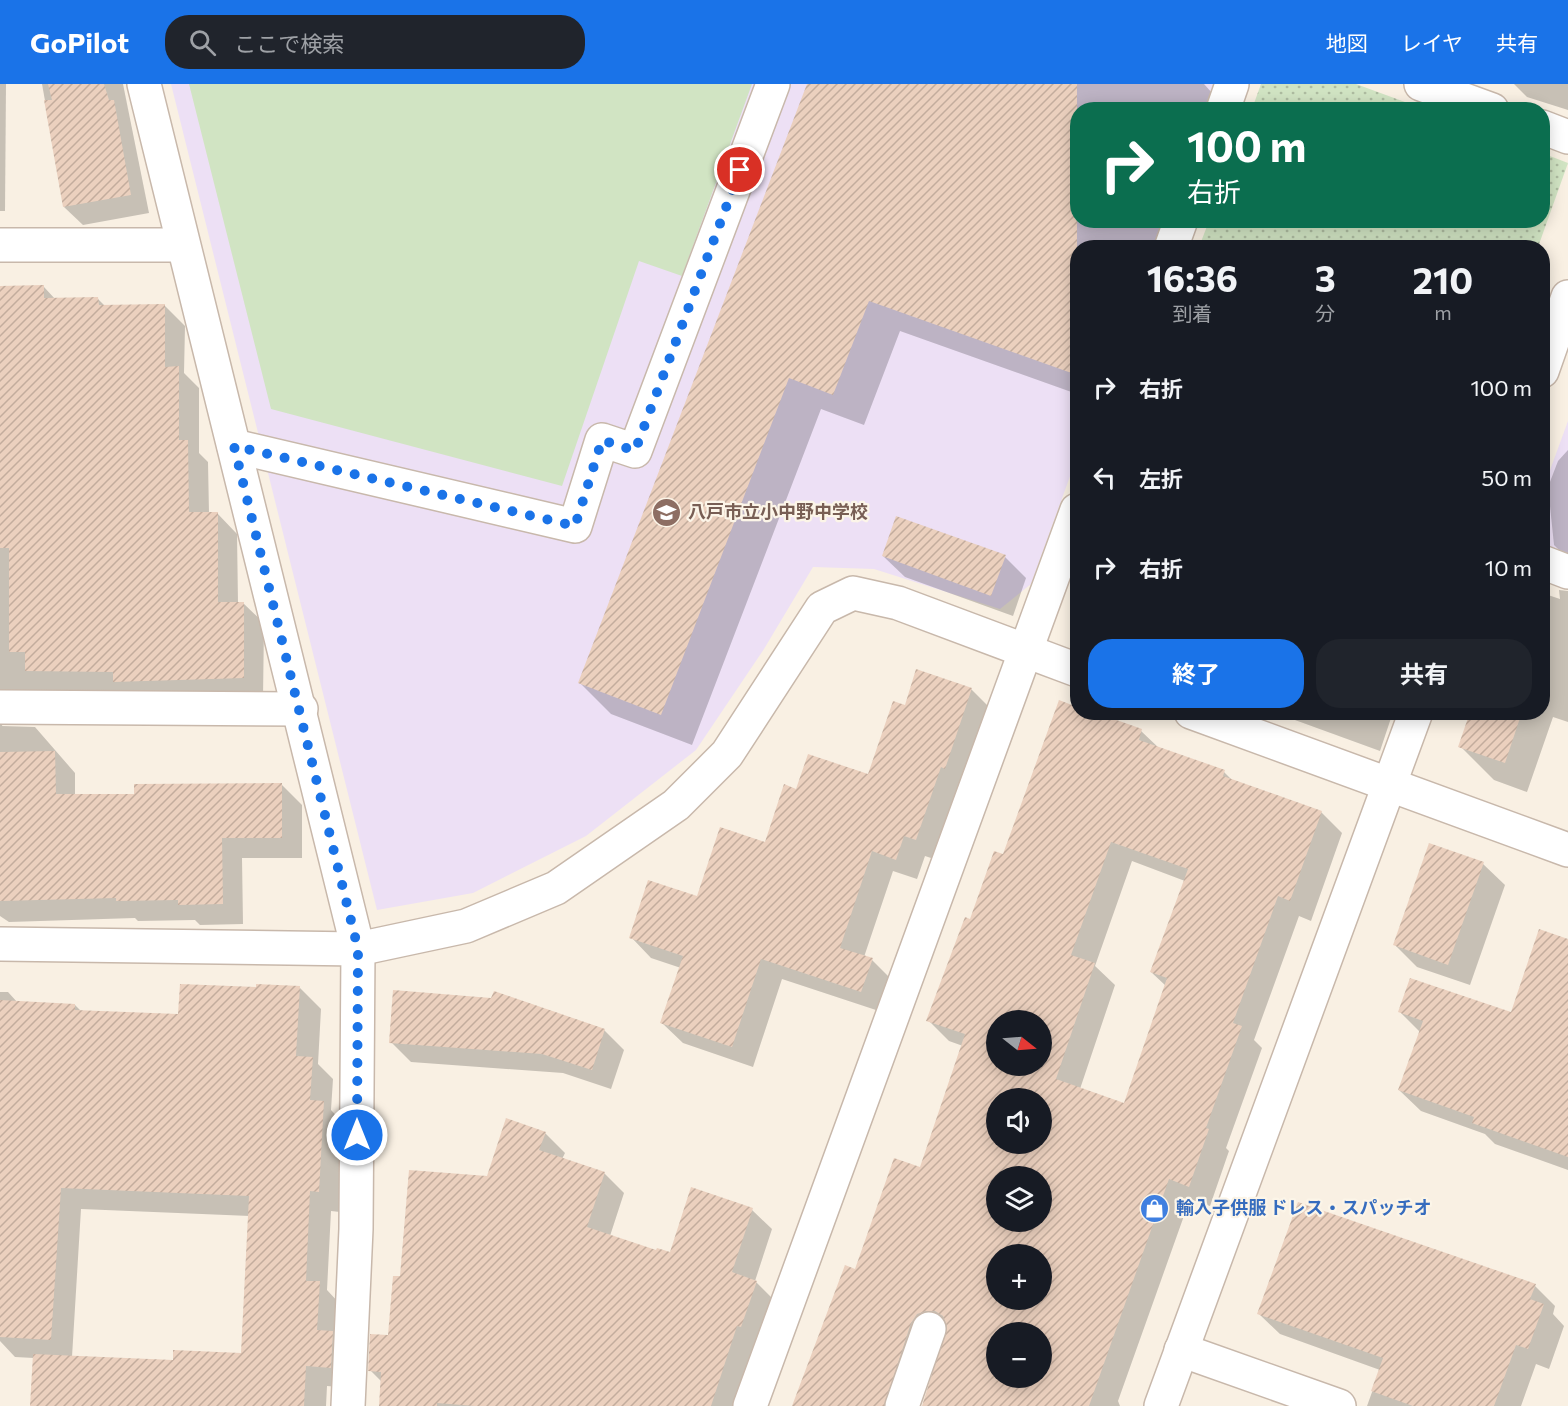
<!DOCTYPE html>
<html lang="ja">
<head>
<meta charset="utf-8">
<style>
	body { margin:0; font-family:Commissioner,"Noto Sans JP",sans-serif; background:#20242c; color:#f1f3f6; height:100vh; display:flex; flex-direction:column; font-size:22px; white-space:nowrap }
	* { box-sizing:border-box; margin:0 }
	p { font-size:20px; color:#9ea1a6 }
	.icon { flex:none; width:33px; height:33px; fill:none; stroke:currentColor; stroke-width:2; stroke-linecap:round; stroke-linejoin:round }
	.map { position:relative; flex:1; overflow:hidden }
	.sheet { position:absolute; left:1070px; top:156px; width:480px; height:480px; display:flex; flex-direction:column; background:#171b24; border-radius:24px; box-shadow:0 3px 15px #0003 }
	.sheet>* { flex:none }
	.banner { position:absolute; left:1070px; top:18px; width:480px; height:126px; border-radius:24px; box-shadow:0 3px 15px #0003; background:#0b6e4f; color:#fff; overflow:hidden }
	.needle { width:39px; rotate:107deg }
	.tools { position:absolute; left:986px; top:926px; display:grid; gap:12px }
	.tools a { display:grid; place-items:center; width:66px; height:66px; border-radius:50%; background:#171b24; box-shadow:0 3px 15px #0003; font-size:30px }
	.pin { position:absolute; display:grid; place-items:center; width:51px; height:51px; color:#fff; margin:-26px; border:3px solid #fff; border-radius:50%; box-shadow:0 2px 6px #0007 }
	.me { position:absolute; width:66px; margin:-33px; rotate:0deg; stroke-linejoin:round; filter:drop-shadow(0 0 4px #0008) }
	.turn { display:flex; align-items:center; gap:21px; height:126px; padding:0 18px; font-size:27px }
	.turn .icon { width:78px; height:78px; stroke-width:2.5 }
	.turn b { display:block; font-size:42px; line-height:51px }
	.eta { display:flex; justify-content:space-evenly; align-items:center; height:102px; text-align:center }
	.eta b { font-size:36px; font-weight:700; line-height:42px }
	.cta { display:flex; gap:12px; margin-top:auto; padding:12px 18px }
	.cta a { flex:1; height:69px; border-radius:24px; background:#1a73e8; color:#fff; font-size:24px; font-weight:700; line-height:69px; text-align:center }
	.cta a+a { background:#20242c; color:#f1f3f6 }
	ul { padding:0; list-style:none }
	li { display:flex; align-items:center; gap:18px; height:90px; padding:0 18px }
	li div { flex:1 }
	li b { display:block; font-size:22px }
	li em { font-style:normal }
	header { display:flex; align-items:center; gap:36px; box-sizing:border-box; height:84px; padding:0 30px; background:#1a73e8; color:#fff }
	header strong { font-size:28px }
	nav { display:flex; gap:33px; margin-inline-start:auto; font-size:21px }
	.search { width:420px; height:54px; background:#20242c; display:flex; align-items:center; gap:15px; box-sizing:border-box; padding:0 21px; border-radius:24px; color:#9ea1a6; font-size:22px }
	.map>svg:first-child { display:block }
	.education { fill:#ede0f5 }
	.park { fill:url(#park-dots) }
	.pitch { fill:#d1e4c3 }
	.shadow { fill:#0003; fill-rule:evenodd }
	.building { fill:url(#building-hatch); fill-rule:evenodd }
	.lines { fill:none; stroke-linecap:round; stroke-linejoin:round }
	.minor-casing { stroke:#c8b8ab; stroke-width:36 }
	.minor { stroke:#fff; stroke-width:33 }
	.route { stroke:#1a73e8; stroke-width:10; stroke-dasharray:0 18 }
	.labels { text-anchor:middle; stroke-width:4.5; stroke-linejoin:round; paint-order:stroke }
	.education-label { font-size:18px; font-weight:bold; fill:#785e54; stroke:#fcf5e8; text-anchor:start }
	.shop-label { font-size:18px; font-weight:bold; fill:#366cbe; stroke:#fcf5e8; text-anchor:start }
</style>
</head>
<body>
<header>
<strong>GoPilot</strong>
<div class="search"><svg class="icon" aria-label="search" viewBox="0 0 24 24"><circle cx="10" cy="10" r="6"/><path d="M15 15l6 6"/></svg>ここで検索</div>
<nav><a>地図</a><a>レイヤ</a><a>共有</a></nav>
</header>
<div class="map">
<svg width="1568" height="1322" viewBox="0 0 1568 1322">
	<defs>
		<pattern id="park-dots" width="8" height="8" patternUnits="userSpaceOnUse" patternTransform="scale(1.5)"><rect width="8" height="8" fill="#d1e4c3"/><path d="M2 2h.1M6 6h.1" fill="none" stroke="#aebca1" stroke-width="1.8" stroke-linecap="round"/></pattern>
		<pattern id="building-hatch" width="6" height="6" patternUnits="userSpaceOnUse" patternTransform="scale(1.5)"><rect width="6" height="6" fill="#ebd0be"/><path d="M-1 1l2-2M0 6l6-6M5 7l2-2" fill="none" stroke="#c3ac9d"/></pattern>
	</defs>
	<rect width="100%" height="100%" fill="#f9f0e3"/>
	<!-- education -->
	<g class="education">
		<polygon points="171,0 1213,0 1204,25 1077,26 1077,136 1163,137 1153,163 1077,164 1077,373 1031,500 1000,525 874,485 813,483 764,565 696,666 586,752 473,809 377,826"/>
		<polygon points="1568,337 1568,469 1542,459 1542,408"/>
	</g>
	<!-- park -->
	<g class="park">
		<polygon points="1261,0 1356,0 1424,25 1252,25"/>
		<polygon points="1542,69 1568,79 1538,163 1199,163 1209,137 1542,136"/>
	</g>
	<!-- pitch -->
	<polygon class="pitch" points="189,0 752,0 682,192 639,177 562,402 271,325"/>
	<!-- shadow -->
	<g class="shadow">
		<polygon points="0,0 6,0 5,127 0,127"/>
		<polygon points="42,0 123,0 149,129 83,141 64,123"/>
		<polygon points="823,0 1204,0 1213,10 1207,26 1077,26 1077,136 1168,136 1159,164 1077,164 1077,310 900,247 864,341 821,325 692,661 611,630 580,599"/>
		<polygon points="1514,0 1568,0 1568,26 1527,13"/>
		<polygon points="0,203 44,203 56,216 98,215 105,222 164,221 185,242 184,289 199,304 199,369 208,378 209,429 217,429 237,450 238,519 243,519 264,539 263,614 4,635 2,642 35,643 75,689 75,711 135,711 282,701 302,721 302,774 242,774 243,840 200,841 195,836 138,837 135,834 9,838 0,832"/>
		<polygon points="1568,366 1568,475 1554,461 1548,403 1558,377"/>
		<polygon points="883,472 1005,473 1026,494 1013,532 905,493"/>
		<polygon points="1559,506 1568,507 1568,638 1553,633 1527,708 1494,696 1460,662 1471,628 1542,628 1542,509 1560,515"/>
		<polygon points="971,605 992,626 937,776 925,772 917,795 893,787 864,873 872,876 892,896 882,928 782,895 753,983 683,959 662,939 681,884 651,874 631,853 698,814 766,760 797,707 868,692 905,623"/>
		<path d="M1077,624V628L1141,647L1160,665L1224,688L1233,697L1321,728L1342,749L1311,837L1299,832L1254,956L1262,964L1226,1064L1229,1067L1210,1122L1190,1115L1118,1317L1120,1322H941L948,1246L937,1252L901,1322H793L856,1187L921,1085L963,962L949,957L928,936L971,837ZM1132,777L1185,797L1151,888L1166,902L1125,1021L1080,1005L1115,901L1095,882ZM996,936H1041V981H996ZM996,1014H1041V1059H996ZM996,1092H1041V1137H996ZM996,1170H1041V1215H996ZM996,1248H1041V1293H996Z"/>
		<polygon points="1273,628 1393,628 1380,667"/>
		<polygon points="1483,780 1505,801 1470,901 1417,883 1395,861"/>
		<polygon points="1568,857 1568,1086 1495,1060 1485,1050 1421,1027 1399,1006 1420,948 1400,928 1512,930"/>
		<path d="M300,904L321,925L318,980L333,995L331,1026L344,1040L340,1128L331,1127L327,1206L340,1220L352,1304L327,1302L326,1322H32L34,1274L15,1273L0,1257V908H8L18,919L75,921L81,927L179,931L257,905ZM81,1125L250,1132L242,1271L174,1278L72,1273Z"/>
		<polygon points="604,946 624,966 611,1005 563,989 411,978 391,958"/>
		<polygon points="545,1049 565,1069 562,1075 604,1089 624,1109 610,1152 657,1168 671,1170 752,1126 772,1145 755,1197 776,1218 737,1322 380,1322 382,1298 370,1286 389,1252 402,1194 488,1093"/>
		<polygon points="1535,1202 1555,1222 1553,1230 1564,1242 1549,1285 1536,1280 1521,1322 1367,1322 1380,1286 1280,1250 1259,1230"/>
	</g>
	<!-- building -->
	<g class="building">
		<polygon points="48,0 104,0 109,16 114,16 131,111 63,123 44,16 52,16"/>
		<polygon points="807,0 1077,0 1077,291 869,217 833,311 789,294 661,631 578,599"/>
		<polygon points="44,201 44,214 98,213 99,221 165,220 165,283 179,282 179,356 188,356 189,428 218,428 218,518 244,518 244,594 113,598 113,588 25,587 25,568 9,568 9,464 0,464 0,202"/>
		<polygon points="896,432 1006,471 991,512 882,472"/>
		<polygon points="916,585 972,604 945,685 941,683 916,756 904,752 896,776 872,767 840,864 873,874 861,908 761,875 732,963 660,939 683,872 629,854 648,796 697,812 720,743 765,758 784,700 796,705 808,670 868,690 893,617 905,621"/>
		<path d="M1059,616L1077,623V628H1094L1142,645L1139,656L1225,686L1223,692L1322,727L1290,817L1278,812L1233,939L1242,942L1206,1044L1209,1045L1189,1103L1169,1095L1089,1322H922L947,1242L943,1232L935,1227H926L917,1230L911,1239L884,1322H792L845,1181L855,1185L894,1074L920,1083L965,950L926,937L965,833L970,835L994,767L1003,770ZM1111,758L1188,785L1150,888L1167,894L1124,1019L1056,995L1095,879L1071,871ZM996,936H1041V981H996ZM996,1014H1041V1059H996ZM996,1092H1041V1137H996ZM996,1170H1041V1215H996ZM996,1248H1041V1293H996Z"/>
		<polygon points="1470,628 1522,628 1505,679 1458,663"/>
		<polygon points="55,667 56,710 134,710 134,700 282,699 282,754 222,754 223,820 178,821 178,816 116,817 116,814 0,817 0,668"/>
		<polygon points="1429,759 1484,778 1448,881 1393,861"/>
		<polygon points="1539,845 1568,855 1568,1073 1472,1039 1474,1033 1398,1006 1423,937 1398,928 1410,894 1511,928"/>
		<polygon points="180,900 256,903 256,900 300,902 296,972 313,973 310,1016 324,1017 319,1108 310,1107 306,1197 320,1197 317,1246 333,1247 331,1284 306,1282 304,1322 30,1322 33,1270 173,1276 173,1266 241,1269 249,1112 61,1104 51,1256 0,1253 0,916 75,920 75,926 178,930"/>
		<polygon points="393,906 491,914 494,907 605,945 592,986 542,970 389,959"/>
		<polygon points="506,1034 546,1048 539,1066 605,1088 587,1143 656,1166 657,1164 670,1168 691,1103 753,1124 732,1188 757,1197 741,1243 737,1242 711,1322 475,1322 437,1319 437,1322 379,1322 381,1288 368,1287 370,1250 388,1251 393,1192 400,1192 409,1086 487,1092"/>
		<polygon points="1298,1118 1536,1200 1530,1215 1544,1220 1528,1265 1516,1261 1494,1322 1413,1322 1371,1307 1383,1274 1257,1230"/>
	</g>
	<g class="lines">
		<defs>
			<g id="minor">
				<polyline points="144,0 358,865 356,1145 348,1322"/>
				<polyline points="1421,0 1492,26"/>
				<polyline points="1223,26 1232,0"/>
				<polyline points="1542,43 1568,53"/>
				<polyline points="0,161 183,161"/>
				<polyline points="1171,164 1181,136"/>
				<polyline points="1542,287 1568,213"/>
				<polyline points="234,362 575,442 602,356 635,367 773,0"/>
				<polyline points="1542,478 1568,488"/>
				<polyline points="0,623 301,625"/>
				<polyline points="1191,628 1568,766"/>
				<polyline points="0,860 358,865 466,842 556,804 676,721 727,670 822,524 853,509 898,519 1077,586"/>
				<polyline points="1181,1266 1339,1322"/>
				<polyline points="750,1322 1077,426"/>
				<polyline points="902,1322 929,1245"/>
				<polyline points="1161,1322 1416,628"/>
			</g>
		</defs>
		<!-- minor casing -->
		<use href="#minor" class="minor-casing"/>
		<!-- minor -->
		<use href="#minor" class="minor"/>
	</g>
	<g class="lines">
		<!-- route -->
		<polyline class="route" points="357,1051 358,865 234,362 575,442 602,356 635,367 740,86"/>
	</g>
	<!-- icons -->
	<defs>
		<symbol id="school-disc" viewBox="-11 -11 22 22"><circle r="9.5" fill="#8d6e63" stroke="#fcf5e8"/><path d="M0-5L7-2L0 1L-7-2ZM-4 1L0 2.5L4 1V4Q0 6-4 4Z" fill="#fff"/></symbol>
		<symbol id="shop-disc" viewBox="-11 -11 22 22"><circle r="9.5" fill="#3f7fe0" stroke="#fcf5e8"/><path d="M-5-2.5h2.3a2.7 3.5 0 0 1 5.4 0H5L5.5 6h-11ZM-1.5-2.5h3a1.5 2.3 0 0 0-3 0Z" fill="#fff"/></symbol>
	</defs>
	<g fill-rule="evenodd">
		<use href="#school-disc" x="650" y="412" width="33" height="33"/>
		<use href="#shop-disc" x="1138" y="1108" width="33" height="33"/>
	</g>
	<g class="labels">
		<!-- education labels -->
		<g class="education-label">
			<text x="688" y="434">八戸市立小中野中学校</text>
		</g>
		<!-- shop labels -->
		<g class="shop-label">
			<text x="1176" y="1130">輸入子供服 ドレス・スパッチオ</text>
		</g>
	</g>
</svg>
<div class="tools">
<a><svg class="needle" viewBox="-14 -14 28 28"><path d="M0-13l5 13h-10z" fill="#e53935"/><path d="M0 13l5-13h-10z" fill="#9ea1a6"/></svg></a>
<a><svg class="icon" aria-label="sound" viewBox="0 0 24 24"><path d="M4 9h4l5-4v14l-5-4H4zM17 9q2 3 0 6"/></svg></a>
<a><svg class="icon" aria-label="layers" viewBox="0 0 24 24"><path d="M12 4l9 5-9 5-9-5zM3 14l9 5 9-5"/></svg></a>
<a>+</a>
<a>−</a>
</div>
<div class="pin" style="left:740px;top:86px;background:#d93025"><svg class="icon" aria-label="arrive" viewBox="0 0 24 24"><path d="M6 21V4h12l-3 4 3 4H6"/></svg></div>
<svg class="me" style="left:357px;top:1051px" viewBox="-20 -20 40 40"><circle r="17" fill="#1a73e8" stroke="#fff" stroke-width="3"/><path d="M0-11L8 9 0 5-8 9z" fill="#fff"/></svg>
<div class="banner">
<div class="turn"><svg class="icon" aria-label="right" viewBox="0 0 24 24"><path d="M7 20v-9h11M14 6l5 5-5 5"/></svg><div><b>100 m</b>右折</div></div>
</div>
<section class="sheet">
<div class="eta">
<div><b>16:36</b><p>到着</p></div>
<div><b>3</b><p>分</p></div>
<div><b>210</b><p>m</p></div>
</div>
<ul>
<li><svg class="icon" aria-label="right" viewBox="0 0 24 24"><path d="M7 20v-9h11M14 6l5 5-5 5"/></svg><div><b>右折</b></div><em>100 m</em></li>
<li><svg class="icon" aria-label="left" viewBox="0 0 24 24"><path d="M17 20v-9H6M10 6l-5 5 5 5"/></svg><div><b>左折</b></div><em>50 m</em></li>
<li><svg class="icon" aria-label="right" viewBox="0 0 24 24"><path d="M7 20v-9h11M14 6l5 5-5 5"/></svg><div><b>右折</b></div><em>10 m</em></li>
</ul>
<div class="cta"><a>終了</a><a>共有</a></div>
</section>
</div>
</body>
</html>
